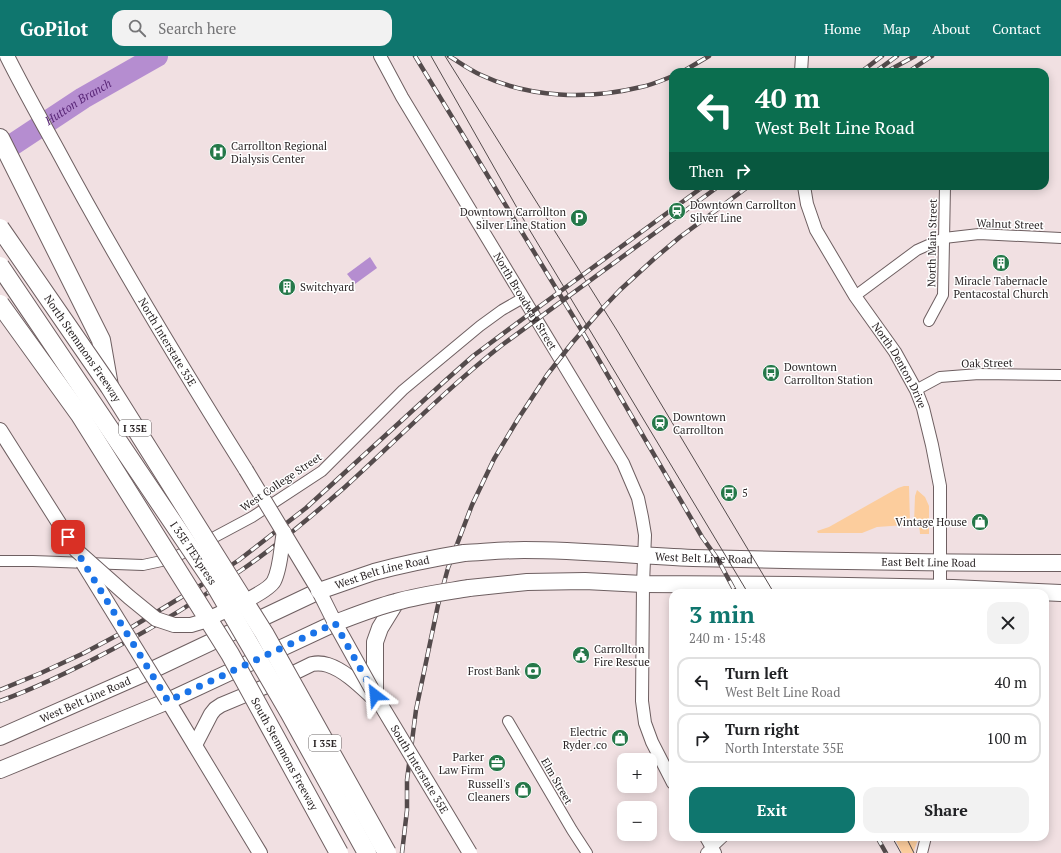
<!DOCTYPE html>
<html lang="en">
<head>
<meta charset="utf-8">
<style>
	body { margin:0; font-family:"PT Serif",serif; background:#f2f2f2; color:#202124; height:100vh; display:flex; flex-direction:column; font-size:15px; white-space:nowrap }
	* { box-sizing:border-box; margin:0 }
	p { font-size:13px; color:#757577 }
	.icon { flex:none; width:22px; height:22px; fill:none; stroke:currentColor; stroke-width:2; stroke-linecap:round; stroke-linejoin:round }
	.map { position:relative; flex:1; overflow:hidden }
	.drawer { position:absolute; left:669px; top:533px; width:380px; height:252px; display:flex; flex-direction:column; background:#fff; border-radius:12px; box-shadow:0 2px 10px #0003 }
	.drawer>* { flex:none }
	.guide { position:absolute; left:669px; top:12px; width:380px; height:122px; border-radius:12px; box-shadow:0 2px 10px #0003; background:#0b6e4f; color:#fff; overflow:hidden }
	.tools { position:absolute; left:617px; top:697px; display:grid; gap:8px }
	.tools a { display:grid; place-items:center; width:40px; height:40px; border-radius:8px; background:#fff; box-shadow:0 2px 10px #0003; font-size:20px }
	.pin { position:absolute; display:grid; place-items:center; width:34px; height:34px; color:#fff; margin:-17px; border-radius:8px; box-shadow:0 2px 6px #0006 }
	.me { position:absolute; width:44px; margin:-22px; rotate:331deg; stroke-linejoin:round; filter:drop-shadow(0 0 3px #0008) }
	.turn { display:flex; align-items:center; gap:14px; height:84px; padding:0 20px; font-size:18px }
	.turn .icon { width:52px; height:52px; stroke-width:2.5 }
	.turn b { display:block; font-size:28px; line-height:34px }
	.then { display:flex; align-items:center; height:38px; padding:0 20px; background:#0003; gap:8px; font-size:15px }
	.round { display:grid; place-items:center; flex:none; width:42px; height:42px; border-radius:12px; background:#f2f2f2 }
	.headline { display:flex; align-items:center; justify-content:space-between; height:68px; padding:0 20px }
	h1 { font-size:24px; font-weight:700; line-height:30px; color:#0f766e }
	.action { display:flex; gap:8px; margin-top:auto; padding:8px 20px }
	.action a { flex:1; height:46px; border-radius:12px; background:#0f766e; color:#fff; font-size:16px; font-weight:700; line-height:46px; text-align:center }
	.action a+a { background:#f2f2f2; color:#202124 }
	ul { padding:0; list-style:none }
	li { display:flex; align-items:center; gap:12px; height:50px; margin:0 8px 6px; padding:0 12px; border:2px solid #e0e0e0; border-radius:12px }
	li div { flex:1 }
	li b { display:block; font-size:15px }
	li em { font-style:normal }
	header { display:flex; align-items:center; gap:24px; box-sizing:border-box; height:56px; padding:0 20px; background:#0f766e; color:#fff }
	header strong { font-size:19px }
	nav { display:flex; gap:22px; margin-inline-start:auto; font-size:14px }
	.search { width:280px; height:36px; background:#f2f2f2; display:flex; align-items:center; gap:10px; box-sizing:border-box; padding:0 14px; border-radius:12px; color:#757577; font-size:15px }
	.map>svg:first-child { display:block }
	.green { fill:#fccd9d }
	.water { fill:#b58dd0 }
	.lines { fill:none; stroke-linecap:round; stroke-linejoin:round }
	.river { stroke:#b58dd0; stroke-width:22 }
	.minor-casing { stroke:#6e5f61; stroke-width:12 }
	.tertiary-casing { stroke:#6e5f61; stroke-width:14 }
	.secondary-casing { stroke:#6e5f61; stroke-width:16 }
	.primary-casing { stroke:#6e5f61; stroke-width:18 }
	.motorway-casing { stroke:#6e5f61; stroke-width:20 }
	.minor { stroke:#fff; stroke-width:10 }
	.tertiary { stroke:#fff; stroke-width:12 }
	.secondary { stroke:#fff; stroke-width:14 }
	.primary { stroke:#fff; stroke-width:16 }
	.motorway { stroke:#fff; stroke-width:18 }
	.tram { stroke:#544b4c; stroke-width:1 }
	.rail-casing { stroke:#544b4c; stroke-width:4.5 }
	.rail { stroke:#fff; stroke-width:3; stroke-dasharray:9; stroke-linecap:butt }
	.secondary-bridge-casing { stroke:#6e5f61; stroke-width:16; stroke-linecap:butt }
	.primary-bridge-casing { stroke:#6e5f61; stroke-width:18; stroke-linecap:butt }
	.motorway-bridge-casing { stroke:#6e5f61; stroke-width:20; stroke-linecap:butt }
	.secondary-bridge { stroke:#fff; stroke-width:14 }
	.primary-bridge { stroke:#fff; stroke-width:16 }
	.motorway-bridge { stroke:#fff; stroke-width:18 }
	.route { stroke:#1a73e8; stroke-width:7; stroke-dasharray:0 12.6 }
	.labels { text-anchor:middle; stroke-width:3; stroke-linejoin:round; paint-order:stroke }
	.shield { fill:#fff; stroke:#6b6667; stroke-width:1 }
	.shield-label { font-size:10px; font-weight:bold; fill:#2b2526 }
	.poi-label { font-size:11px; fill:#2b2526; stroke:#fff; text-anchor:start }
	.street-label { font-size:11px; fill:#2b2526; stroke:#fff }
	.water-label { font-size:12px; font-style:italic; fill:#582576; stroke:#fff }
</style>
</head>
<body>
<header>
<strong>GoPilot</strong>
<div class="search"><svg class="icon" aria-label="search" viewBox="0 0 24 24"><circle cx="10" cy="10" r="6"/><path d="M15 15l6 6"/></svg>Search here</div>
<nav><a>Home</a><a>Map</a><a>About</a><a>Contact</a></nav>
</header>
<div class="map">
<svg width="1061" height="797" viewBox="0 0 1061 797">
	<rect width="100%" height="100%" fill="#f1e0e2"/>
	<!-- green -->
	<g class="green">
		<polygon points="904,430 909,430 910,467 905,469 877,471 862,477 818,477 817,475 829,471 898,432"/>
		<path d="M917,434L925,441L929,450V478H920C920,473 919,469 914,467L915,440Z"/>
		<polygon points="894,781 919,781 913,797 902,797"/>
	</g>
	<!-- water -->
	<polygon class="water" points="370,201 377,212 355,228 347,218"/>
	<g class="lines">
		<!-- river -->
		<path class="river" id="s1" d="M0,90L12,89L83,42L157,0"/>
		<defs>
			<g id="minor">
				<polyline points="855,240 917,194 944,182 979,178 1061,182"/>
				<polyline points="929,265 943,239 945,130"/>
				<polyline points="916,334 940,321 979,318 1061,319"/>
				<polyline points="0,505 33,505 143,509 171,503 209,484 252,461 322,415 403,334 480,270 502,254 523,242"/>
				<polyline points="508,665 572,774 587,797"/>
				<polyline points="706,797 723,781"/>
				<polyline points="922,797 926,781"/>
			</g>
			<g id="tertiary">
				<path id="s2" d="M380,0L402,41L623,407L638,442L642,461L645,479L643,528L642,645L645,667L652,686L673,727"/>
				<polyline points="801,16 802,0"/>
				<path id="s3" d="M804,130L807,148L816,174L855,240L895,296L916,334L923,352L932,389L940,430V532"/>
				<polyline points="706,781 715,797"/>
			</g>
			<g id="secondary">
				<path id="s4" d="M7,0C23,32 40,62 57,93C116,203 180,309 246,414"/>
				<polyline points="0,374 76,494"/>
				<polyline points="168,645 260,797"/>
				<path d="M195,689L211,658L215,653L221,649L269,629L312,608C317,607 322,607 328,609C347,615 365,635 380,648"/>
			</g>
			<g id="primary">
				<path id="s5" d="M464,497C484,496 504,494 524,494C581,494 637,500 693,502C816,505 938,507 1061,507"/>
				<polyline points="469,532 527,526 585,525 643,528 796,529 953,532 1061,537"/>
				<polyline points="375,639 375,586 380,572 396,546"/>
				<path id="s6" d="M0,681L150,615L319,535"/>
				<polyline points="0,714 168,645 335,567"/>
			</g>
			<polyline id="motorway" points="0,82 101,284 109,330"/>
		</defs>
		<!-- minor casing -->
		<use href="#minor" class="minor-casing"/>
		<!-- tertiary casing -->
		<use href="#tertiary" class="tertiary-casing"/>
		<!-- secondary casing -->
		<use href="#secondary" class="secondary-casing"/>
		<!-- primary casing -->
		<use href="#primary" class="primary-casing"/>
		<!-- motorway casing -->
		<use href="#motorway" class="motorway-casing"/>
		<!-- minor -->
		<use href="#minor" class="minor"/>
		<!-- tertiary -->
		<use href="#tertiary" class="tertiary"/>
		<!-- secondary -->
		<use href="#secondary" class="secondary"/>
		<!-- primary -->
		<use href="#primary" class="primary"/>
		<!-- motorway -->
		<use href="#motorway" class="motorway"/>
		<!-- tram -->
		<g class="tram">
			<polyline points="431,0 529,173 748,537"/>
			<polyline points="445,0 618,276 774,537"/>
			<polyline points="892,781 901,797"/>
			<polyline points="906,781 914,797"/>
		</g>
		<defs>
			<g id="rail">
				<polyline points="415,0 582,275 702,481 717,502 736,537"/>
				<path d="M449,0C459,6 470,14 481,19C530,42 588,44 641,31C652,29 663,24 673,20"/>
				<polyline points="682,16 709,0"/>
				<polyline points="861,16 882,0"/>
				<polyline points="875,16 897,0"/>
				<polyline points="886,16 915,0"/>
				<polyline points="908,16 932,0"/>
				<polyline points="0,634 41,617 84,597 127,574 203,528 239,504 306,452 446,324 473,300 532,256 704,130"/>
				<path d="M0,645C39,631 77,612 113,593C158,569 202,542 243,513C278,489 313,459 345,431C397,384 446,333 502,289L719,130"/>
				<polyline points="877,781 886,797"/>
				<polyline points="402,797 407,754 407,724 416,654 438,549 448,512 472,449 494,403 518,363 547,319 572,287 601,254 620,234 655,202 680,181 749,130"/>
			</g>
		</defs>
		<!-- rail casing -->
		<use href="#rail" class="rail-casing"/>
		<!-- rail -->
		<use href="#rail" class="rail"/>
		<defs>
			<g id="secondary-bridge">
				<path id="s7" d="M246,414L319,535L335,567L375,639L470,797"/>
				<path d="M76,494L129,541L156,563L174,569H191L201,566C216,559 268,537 274,525C281,511 281,490 284,476"/>
				<polyline points="83,507 168,645"/>
			</g>
			<g id="primary-bridge">
				<path id="s8" d="M319,535C337,529 356,522 374,516C404,508 434,502 464,497"/>
				<path d="M335,567C356,559 376,551 396,546C420,539 445,536 469,532"/>
			</g>
			<g id="motorway-bridge">
				<path id="s9" d="M0,172L109,330L264,577L387,797"/>
				<path id="s10" d="M0,210L215,529L289,656L367,797"/>
				<path id="s11" d="M0,248L80,359L230,598L339,797"/>
			</g>
		</defs>
		<!-- secondary-bridge casing -->
		<use href="#secondary-bridge" class="secondary-bridge-casing"/>
		<!-- primary-bridge casing -->
		<use href="#primary-bridge" class="primary-bridge-casing"/>
		<!-- motorway-bridge casing -->
		<use href="#motorway-bridge" class="motorway-bridge-casing"/>
		<!-- secondary-bridge -->
		<use href="#secondary-bridge" class="secondary-bridge"/>
		<!-- primary-bridge -->
		<use href="#primary-bridge" class="primary-bridge"/>
		<!-- motorway-bridge -->
		<use href="#motorway-bridge" class="motorway-bridge"/>
	</g>
	<g class="lines">
		<!-- route -->
		<polyline class="route" points="68,481 168,645 335,567 375,639"/>
	</g>
	<!-- icons -->
	<defs>
		<symbol id="hospital-disc" viewBox="-11 -11 22 22"><circle r="9.5" fill="#257849" stroke="#fff"/><path d="M-5-5h3v3.5h4V-5h3V5h-3V1.5h-4V5h-3Z" fill="#fff"/></symbol>
		<symbol id="station-disc" viewBox="-11 -11 22 22"><circle r="9.5" fill="#257849" stroke="#fff"/><path d="M-3-6H3Q5-6 5-4V2Q5 4 3 4L4.5 6H3L1.5 4h-3L-3 6H-4.5L-3 4Q-5 4-5 2V-4Q-5-6-3-6ZM-3.5-4v3h7v-3ZM-3.5 1v1.5H-2V1ZM2 1v1.5H3.5V1Z" fill="#fff"/></symbol>
		<symbol id="parking-disc" viewBox="-11 -11 22 22"><circle r="9.5" fill="#257849" stroke="#fff"/><path d="M-3.5-5.5H1a3.5 3.5 0 0 1 0 7H-1V5.5H-3.5ZM-1-3.4V-.6H.8a1.4 1.4 0 0 0 0-2.8Z" fill="#fff"/></symbol>
		<symbol id="building-disc" viewBox="-11 -11 22 22"><circle r="9.5" fill="#257849" stroke="#fff"/><path d="M-4-6H4V6H1V3H-1V6H-4ZM-2.5-4.3h1.7v1.8h-1.7ZM.8-4.3h1.7v1.8H.8ZM-2.5-1h1.7V.8h-1.7ZM.8-1h1.7V.8H.8Z" fill="#fff"/></symbol>
		<symbol id="bus-disc" viewBox="-11 -11 22 22"><circle r="9.5" fill="#257849" stroke="#fff"/><path d="M-5-6H5V4H4V6H2V4H-2V6H-4V4H-5ZM-3.5-4V0h7V-4ZM-3.5 1.2v1.5H-2V1.2ZM2 1.2v1.5H3.5V1.2Z" fill="#fff"/></symbol>
		<symbol id="shop-disc" viewBox="-11 -11 22 22"><circle r="9.5" fill="#257849" stroke="#fff"/><path d="M-5-2.5h2.3a2.7 3.5 0 0 1 5.4 0H5L5.5 6h-11ZM-1.5-2.5h3a1.5 2.3 0 0 0-3 0Z" fill="#fff"/></symbol>
		<symbol id="civic-disc" viewBox="-11 -11 22 22"><circle r="9.5" fill="#257849" stroke="#fff"/><path d="M-.6-6.5H3V-4.5H.6V-3L4-1V1h2V6H-6V1h2V-1L-.6-3ZM-1.2 2.5V6h2.4V2.5Z" fill="#fff"/></symbol>
		<symbol id="bank-disc" viewBox="-11 -11 22 22"><circle r="9.5" fill="#257849" stroke="#fff"/><path d="M-6-4H6V4H-6ZM0-2.3a2.3 2.3 0 1 0 0 4.6a2.3 2.3 0 1 0 0-4.6Z" fill="#fff"/></symbol>
		<symbol id="office-disc" viewBox="-11 -11 22 22"><circle r="9.5" fill="#257849" stroke="#fff"/><path d="M-6-3h4V-5.5h4V-3h4V5H-6ZM-1-4.5V-3h2v-1.5ZM-6 0V1H6V0Z" fill="#fff"/></symbol>
	</defs>
	<g fill-rule="evenodd">
		<use href="#hospital-disc" x="208" y="86" width="20" height="20"/>
		<use href="#station-disc" x="667" y="145" width="20" height="20"/>
		<use href="#parking-disc" x="569" y="152" width="20" height="20"/>
		<use href="#building-disc" x="991" y="197" width="20" height="20"/>
		<use href="#building-disc" x="277" y="221" width="20" height="20"/>
		<use href="#bus-disc" x="761" y="307" width="20" height="20"/>
		<use href="#station-disc" x="650" y="357" width="20" height="20"/>
		<use href="#bus-disc" x="719" y="427" width="20" height="20"/>
		<use href="#shop-disc" x="970" y="456" width="20" height="20"/>
		<use href="#civic-disc" x="571" y="589" width="20" height="20"/>
		<use href="#bank-disc" x="523" y="605" width="20" height="20"/>
		<use href="#shop-disc" x="610" y="672" width="20" height="20"/>
		<use href="#office-disc" x="487" y="697" width="20" height="20"/>
		<use href="#shop-disc" x="513" y="724" width="20" height="20"/>
	</g>
	<g class="labels">
		<!-- shield labels -->
		<g class="shield">
			<rect x="119" y="364" width="32" height="16" rx="3"/>
			<rect x="309" y="679" width="32" height="16" rx="3"/>
		</g>
		<g class="shield-label">
			<text x="135" y="376">I 35E</text>
			<text x="325" y="691">I 35E</text>
		</g>
		<!-- poi labels -->
		<g class="poi-label">
			<text x="231" y="94">Carrollton Regional<tspan x="231" dy="13">Dialysis Center</tspan></text>
			<text x="690" y="153">Downtown Carrollton<tspan x="690" dy="13">Silver Line</tspan></text>
			<text x="566" y="160" text-anchor="end">Downtown Carrollton<tspan x="566" dy="13">Silver Line Station</tspan></text>
			<text x="1001" y="229" text-anchor="middle">Miracle Tabernacle<tspan x="1001" dy="13">Pentacostal Church</tspan></text>
			<text x="300" y="235">Switchyard</text>
			<text x="784" y="315">Downtown<tspan x="784" dy="13">Carrollton Station</tspan></text>
			<text x="673" y="365">Downtown<tspan x="673" dy="13">Carrollton</tspan></text>
			<text x="742" y="441">5</text>
			<text x="967" y="470" text-anchor="end">Vintage House</text>
			<text x="594" y="597">Carrollton<tspan x="594" dy="13">Fire Rescue</tspan></text>
			<text x="520" y="619" text-anchor="end">Frost Bank</text>
			<text x="607" y="680" text-anchor="end">Electric<tspan x="607" dy="13">Ryder .co</tspan></text>
			<text x="484" y="705" text-anchor="end">Parker<tspan x="484" dy="13">Law Firm</tspan></text>
			<text x="510" y="732" text-anchor="end">Russell's<tspan x="510" dy="13">Cleaners</tspan></text>
		</g>
		<!-- street labels -->
		<g class="street-label">
			<text transform="translate(1010 168) rotate(2)" y="4">Walnut Street</text>
			<text transform="translate(932 187) rotate(-89)" y="4">North Main Street</text>
			<text dy="4" stroke="none"><textPath href="#s2" startOffset="285">North Broadway Street</textPath></text>
			<text dy="4" stroke="none"><textPath href="#s4" startOffset="328">North Interstate 35E</textPath></text>
			<text dy="4" stroke="none"><textPath href="#s9" startOffset="146">North Stemmons Freeway</textPath></text>
			<text transform="translate(987 307) rotate(-1)" y="4">Oak Street</text>
			<text dy="4" stroke="none"><textPath href="#s3" startOffset="205">North Denton Drive</textPath></text>
			<text transform="translate(281 426) rotate(-34)" y="4">West College Street</text>
			<text dy="4" stroke="none"><textPath href="#s10" startOffset="346">I 35E TEXpress</textPath></text>
			<text dy="4" stroke="none"><textPath href="#s5" startOffset="240">West Belt Line Road</textPath></text>
			<text dy="4" stroke="none"><textPath href="#s5" startOffset="465">East Belt Line Road</textPath></text>
			<text dy="4" stroke="none"><textPath href="#s8" startOffset="66">West Belt Line Road</textPath></text>
			<text dy="4" stroke="none"><textPath href="#s6" startOffset="93">West Belt Line Road</textPath></text>
			<text dy="4" stroke="none"><textPath href="#s11" startOffset="533">South Stemmons Freeway</textPath></text>
			<text dy="4" stroke="none"><textPath href="#s7" startOffset="346">South Interstate 35E</textPath></text>
			<text transform="translate(557 725) rotate(60)" y="4">Elm Street</text>
		</g>
		<!-- water labels -->
		<g class="water-label">
			<text dy="4" stroke="none"><textPath href="#s1" startOffset="91">Hutton Branch</textPath></text>
		</g>
	</g>
</svg>
<div class="tools">
<a>+</a>
<a>−</a>
</div>
<div class="pin" style="left:68px;top:481px;background:#d93025"><svg class="icon" aria-label="arrive" viewBox="0 0 24 24"><path d="M6 21V4h12l-3 4 3 4H6"/></svg></div>
<svg class="me" style="left:375px;top:639px" viewBox="-20 -20 40 40"><path d="M0-17L14 15 0 8-14 15z" fill="#1a73e8" stroke="#fff" stroke-width="4"/></svg>
<div class="guide">
<div class="turn"><svg class="icon" aria-label="left" viewBox="0 0 24 24"><path d="M17 20v-9H6M10 6l-5 5 5 5"/></svg><div><b>40 m</b>West Belt Line Road</div></div>
<div class="then">Then<svg class="icon" aria-label="right" viewBox="0 0 24 24"><path d="M7 20v-9h11M14 6l5 5-5 5"/></svg></div>
</div>
<section class="drawer">
<div class="headline"><div><h1>3 min</h1><p>240 m · 15:48</p></div><a class="round"><svg class="icon" aria-label="close" viewBox="0 0 24 24"><path d="M6 6l12 12M18 6L6 18"/></svg></a></div>
<ul>
<li><svg class="icon" aria-label="left" viewBox="0 0 24 24"><path d="M17 20v-9H6M10 6l-5 5 5 5"/></svg><div><b>Turn left</b><p>West Belt Line Road</p></div><em>40 m</em></li>
<li><svg class="icon" aria-label="right" viewBox="0 0 24 24"><path d="M7 20v-9h11M14 6l5 5-5 5"/></svg><div><b>Turn right</b><p>North Interstate 35E</p></div><em>100 m</em></li>
</ul>
<div class="action"><a>Exit</a><a>Share</a></div>
</section>
</div>
</body>
</html>
